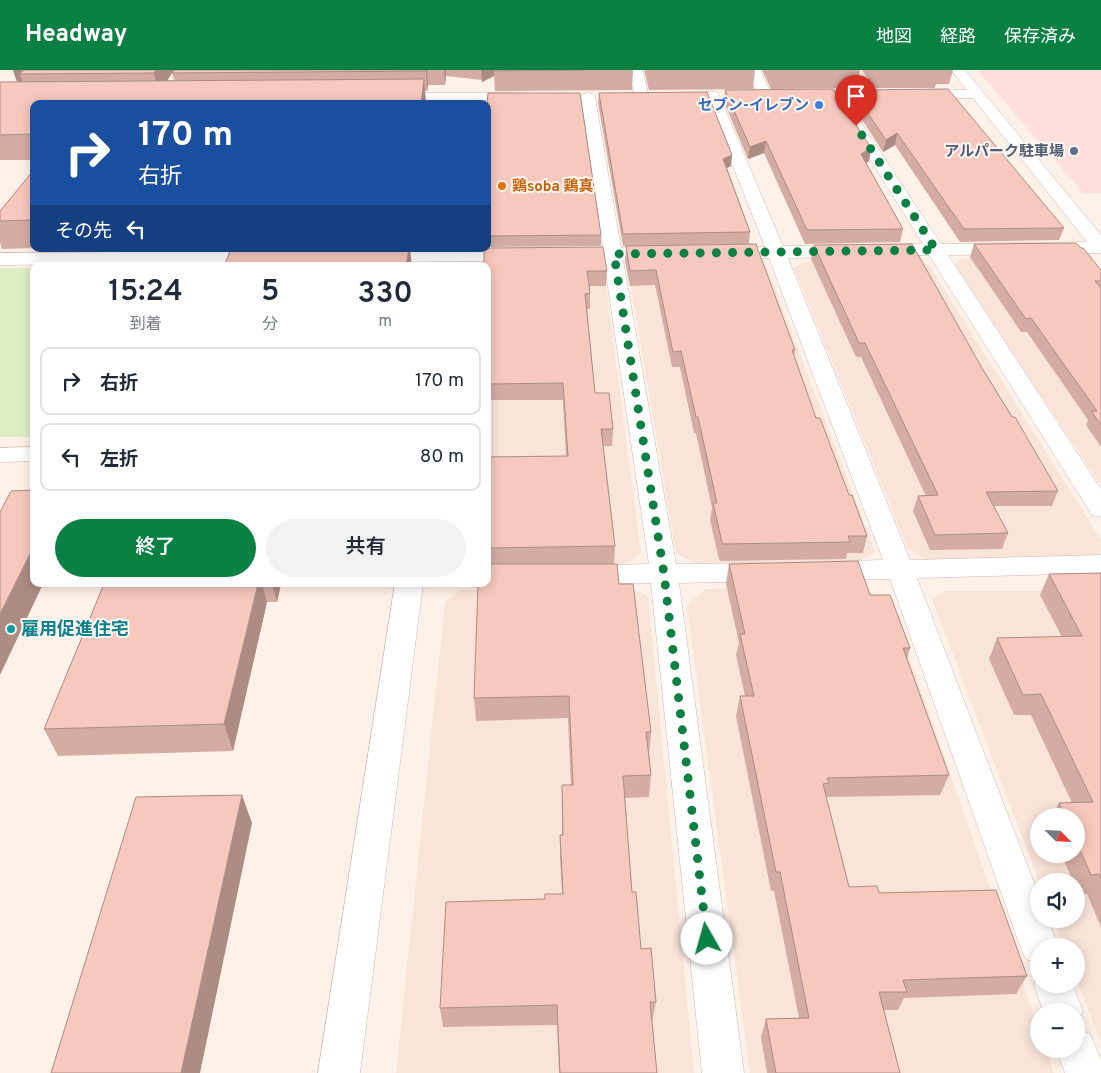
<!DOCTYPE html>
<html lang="ja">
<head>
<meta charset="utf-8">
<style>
	body { margin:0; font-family:Overpass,"Noto Sans JP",sans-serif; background:#f2f2f3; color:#1f2937; height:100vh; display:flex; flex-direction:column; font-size:19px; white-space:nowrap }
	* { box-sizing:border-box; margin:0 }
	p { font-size:16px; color:#747a83 }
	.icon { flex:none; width:28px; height:28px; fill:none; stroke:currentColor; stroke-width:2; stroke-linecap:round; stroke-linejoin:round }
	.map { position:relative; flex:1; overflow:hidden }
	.panel { position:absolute; left:30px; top:192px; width:461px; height:325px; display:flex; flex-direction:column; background:#fff; border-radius:10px; box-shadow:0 2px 12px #0003 }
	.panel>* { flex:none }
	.guide { position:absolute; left:30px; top:30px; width:461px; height:152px; border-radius:10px; box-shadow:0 2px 12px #0003; background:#1a4fa0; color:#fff; overflow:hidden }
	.needle { width:32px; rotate:114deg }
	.buttons { position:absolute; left:1030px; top:738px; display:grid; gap:10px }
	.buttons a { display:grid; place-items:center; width:55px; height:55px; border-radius:50%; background:#fff; box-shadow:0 2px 12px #0003; font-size:25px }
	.pin { position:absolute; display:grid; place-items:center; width:42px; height:42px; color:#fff; margin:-51px -21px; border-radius:50% 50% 50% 0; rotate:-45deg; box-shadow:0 0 5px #0007 }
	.pin .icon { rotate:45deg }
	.me { position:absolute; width:55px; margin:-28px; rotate:353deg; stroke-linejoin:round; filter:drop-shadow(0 0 4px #0008) }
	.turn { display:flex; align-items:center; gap:18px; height:105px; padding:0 25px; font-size:22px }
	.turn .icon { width:65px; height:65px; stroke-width:2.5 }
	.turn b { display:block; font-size:35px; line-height:42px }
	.then { display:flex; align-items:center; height:48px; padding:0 25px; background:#0003; gap:10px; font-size:19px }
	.eta { display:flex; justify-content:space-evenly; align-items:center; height:85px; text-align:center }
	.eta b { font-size:30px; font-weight:600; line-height:35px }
	.action { display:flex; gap:10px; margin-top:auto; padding:10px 25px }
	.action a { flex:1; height:58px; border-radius:30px; background:#0b8043; color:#fff; font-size:20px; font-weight:600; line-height:58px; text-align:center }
	.action a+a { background:#f2f2f3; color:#1f2937 }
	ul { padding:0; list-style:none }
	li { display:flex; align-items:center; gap:15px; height:68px; margin:0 10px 8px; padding:0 15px; border:2px solid #e0e1e3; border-radius:10px }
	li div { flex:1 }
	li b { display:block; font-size:19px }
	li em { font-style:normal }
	header { display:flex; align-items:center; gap:30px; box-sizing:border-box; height:70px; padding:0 25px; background:#0b8043; color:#fff }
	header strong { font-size:24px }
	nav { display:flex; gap:28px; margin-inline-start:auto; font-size:18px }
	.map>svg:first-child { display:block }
	.residential { fill:#f9e4d8; fill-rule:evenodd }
	.commercial { fill:#ffdfdc }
	.green { fill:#deeec4 }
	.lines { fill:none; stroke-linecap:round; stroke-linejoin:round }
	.street-casing { stroke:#d5b7af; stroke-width:1 }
	.secondary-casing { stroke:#dbb9ae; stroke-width:1 }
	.street { fill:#fff; fill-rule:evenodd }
	.secondary { fill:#fff; fill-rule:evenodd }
	.wall { fill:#d4aca3 }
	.shaded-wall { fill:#ad8c84 }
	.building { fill:#f7c8bd; stroke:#ad8c84 }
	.route { stroke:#0b8043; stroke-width:9; stroke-dasharray:0 16.2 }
	.shop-dot { fill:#3f7fe0; stroke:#fff6f1; stroke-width:2 }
	.service-dot { fill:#5c6f8a; stroke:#fff6f1; stroke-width:2 }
	.food-dot { fill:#e8710a; stroke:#fff6f1; stroke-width:2 }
	.culture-dot { fill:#0f9aa8; stroke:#fff6f1; stroke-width:2 }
	.labels { text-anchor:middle; stroke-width:4; stroke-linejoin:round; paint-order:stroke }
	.far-shop-label { font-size:15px; font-weight:bold; fill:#366cbe; stroke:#fff6f1; text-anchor:end }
	.far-service-label { font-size:15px; font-weight:bold; fill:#4e5e75; stroke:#fff6f1; text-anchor:end }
	.far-food-label { font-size:15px; font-weight:bold; fill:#c56008; stroke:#fff6f1; text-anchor:start }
	.culture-label { font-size:18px; font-weight:bold; fill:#0d838f; stroke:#fff6f1; text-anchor:start }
</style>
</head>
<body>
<header>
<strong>Headway</strong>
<nav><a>地図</a><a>経路</a><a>保存済み</a></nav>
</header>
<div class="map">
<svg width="1101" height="1003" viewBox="0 0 1101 1003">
	<rect width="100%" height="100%" fill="#fef1e8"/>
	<!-- residential -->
	<g class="residential">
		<polygon points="1076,187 1101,210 1101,415 954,195 962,189"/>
		<polygon points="915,190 929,195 1101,470 1101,481 1093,489 926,490 908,479 794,198 803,192"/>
		<polygon points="754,192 767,197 875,482 854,494 705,498 676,483 628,200"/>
		<polygon points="488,197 604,201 641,483 624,496 488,498"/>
		<polygon points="629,515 648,527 694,1003 396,1003 445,532 461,520"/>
		<polygon points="856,516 890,531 1039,959 1039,979 1046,979 1054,1003 750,1003 687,536 705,519"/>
		<path d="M944,521H1101V972L1076,908V876H1064L1054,849H1076V811H1039L932,529ZM1039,746H1076V784H1039Z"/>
	</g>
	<!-- commercial -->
	<polygon class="commercial" points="977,0 1101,0 1101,123 1083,123"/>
	<!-- green -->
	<rect class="green" x="0" y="198" width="34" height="169"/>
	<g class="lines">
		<defs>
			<g id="street">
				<polygon points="628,0 642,0 649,26 647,29 637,29 635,26"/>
				<polygon points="746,0 760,0 772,25 770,28 760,28"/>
				<polygon points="951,0 965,0 1101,165 1101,183 948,185 1101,419 1101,447 1092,445 929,185 788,188 910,490 1101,485 1101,503 917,508 1039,826 1039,849 1048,849 1058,876 1039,876 1039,894 1026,889 1020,876 890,509 825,510 815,508 811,501 815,494 825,492 883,490 769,188 722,189 715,187 713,183 715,179 722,177 765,177 705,25 707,22 717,22 719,25 783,176 923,174 844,48 846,45 856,45 858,48 941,174 1087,172 973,28 801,29 796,28 794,25 796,22 801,21 967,20"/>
				<polygon points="467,23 525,23 530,24 532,27 530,30 525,31 462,30 460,27 462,24"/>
				<polygon points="588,23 593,24 595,27 621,178 669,180 671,184 669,188 623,190 676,494 765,493 775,495 779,502 775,509 765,511 679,513 744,1003 702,1003 651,513 580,514 570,512 566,505 570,498 580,496 649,494 604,190 560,188 558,184 560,180 603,178 581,27 583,24"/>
				<polygon points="522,179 529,181 531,185 529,189 522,191 375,192 368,190 366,186 368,182 375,180"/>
				<polygon points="264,181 271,183 273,187 271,191 264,193 0,195 0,183"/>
				<polygon points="34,377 34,391 0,392 0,378"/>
				<polygon points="395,514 423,514 360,1003 318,1003"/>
				<polygon points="1039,902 1039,914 1072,914 1083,941 1077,955 1076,941 1043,941 1034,914"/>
				<polygon points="1076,958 1090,964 1101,989 1101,1003 1065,1003 1056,979 1076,979"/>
			</g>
			<polygon id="secondary" points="388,23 467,23 472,24 474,27 472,30 467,31 383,30 381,27 383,24"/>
		</defs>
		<!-- street casing -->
		<use href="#street" class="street-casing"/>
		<!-- secondary casing -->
		<use href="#secondary" class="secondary-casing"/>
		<!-- street -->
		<use href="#street" class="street"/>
		<!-- secondary -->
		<use href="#secondary" class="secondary"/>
	</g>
	<!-- wall -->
	<g class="wall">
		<polygon points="13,0 174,0 167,11 174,10 172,3 174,0 633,0 632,20 495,21 494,6 482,12 482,10 446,6 445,15 428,15 427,21 425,21 426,34 34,34 34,90 0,90 0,12 17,12"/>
		<polygon points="644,0 755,0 753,19 649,20"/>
		<polygon points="762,0 860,0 856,18 771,19"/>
		<polygon points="862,0 953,0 949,14 936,14 935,18 875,18"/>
		<polygon points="725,20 871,78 869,91 866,93 903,159 900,172 805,174 764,83 748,89 724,32"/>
		<polygon points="852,20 1064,158 1059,170 960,172 895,75 883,82 850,31"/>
		<polygon points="599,23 731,96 727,98 750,162 749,174 623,176 598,33"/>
		<polygon points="488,34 601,165 601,176 488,177 488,102 489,54 489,49 488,49"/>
		<polygon points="34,100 34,178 2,179 0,172 0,141"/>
		<polygon points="974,174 1101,200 1101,377 1086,355 1088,350 1027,262 1021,262 970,187"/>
		<polygon points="814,175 982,298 1058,421 1052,436 994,436 1008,463 1002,479 930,480 913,441 918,426 926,426 861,287 856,287 811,189"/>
		<polygon points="626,176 795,280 794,286 816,348 867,466 863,483 847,483 846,489 721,491 719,489 710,450 712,438 696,363 694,363 680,297 672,297 655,215 630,216 625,191"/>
		<polygon points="488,196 607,201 606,216 589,216 590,223 590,239 587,239 595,323 613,359 612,376 603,376 615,476 614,494 619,514 651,662 649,684 651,705 649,727 625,728 632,822 641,879 656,932 652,952 657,1003 559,1003 557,955 443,957 440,938 545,829 562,824 560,787 560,765 562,765 562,715 571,715 568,648 476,651 474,628 488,514 488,387 566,386 563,330 488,330"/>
		<polygon points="729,494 870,525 910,578 907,589 949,705 940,725 826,727 849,817 879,823 1027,906 1016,924 904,928 898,940 884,940 900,1003 767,1003 761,967 766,949 799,948 774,821 771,821 736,646 740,626 745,626 736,585 739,573 726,514"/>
		<polygon points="1101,503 1101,857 1087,824 1078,824 1076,820 1076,811 1073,811 1061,784 1076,784 1076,746 1072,733 1031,645 1014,645 989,589 997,568 1062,567 1040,525 1049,504"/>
		<polygon points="104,514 281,514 277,532 267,532 233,681 58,686 44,659"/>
		<polygon points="1059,733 1065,746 1052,746"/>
	</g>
	<!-- shaded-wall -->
	<g class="shaded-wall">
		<polygon points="13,0 21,0 22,4 20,4 23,13 18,15"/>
		<polygon points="156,0 174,0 158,24 154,3"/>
		<polygon points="426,0 427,0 428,15 427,21"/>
		<polygon points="444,0 446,0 446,6 445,15"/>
		<polygon points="481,0 506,0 494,1 494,6 482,12"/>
		<polygon points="424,9 426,34 421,34"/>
		<polygon points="897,63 895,75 883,82 886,70"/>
		<polygon points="766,71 764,83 748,89 750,77"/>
		<polygon points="871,78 869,91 859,97 861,84"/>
		<polygon points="732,85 731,96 722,100 723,89"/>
		<polygon points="409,179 410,179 412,196 406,196"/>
		<polygon points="34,476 34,514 43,514 0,605 0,544"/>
		<polygon points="258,514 262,514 267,532 233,681 224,654"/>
		<polygon points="272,514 281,514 277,532"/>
		<polygon points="242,725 252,753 200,1003 181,1003"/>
	</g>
	<!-- building -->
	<g class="building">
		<polygon points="24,0 156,0 154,3 20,4"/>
		<polygon points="174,0 426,0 426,1 172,3"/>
		<polygon points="495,0 583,0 494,1"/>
		<polygon points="424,9 421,34 34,34 34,64 0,65 0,12"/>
		<polygon points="833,19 871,78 861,84 903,159 807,160 766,71 750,77 725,20"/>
		<polygon points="948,19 1064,158 964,159 897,63 886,70 852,20"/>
		<polygon points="707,22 732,85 723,89 750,162 623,164 599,23"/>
		<polygon points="488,23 580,23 601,165 488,166 488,102 489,52 489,39 488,39 487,34"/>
		<polygon points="34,100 34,150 0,151 0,141"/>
		<polygon points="1076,173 1081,178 1083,178 1101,200 1101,211 1095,211 1101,218 1101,355 1091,341 1097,341 1031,248 1026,249 974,174"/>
		<polygon points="756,174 795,280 792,280 816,348 820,348 849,425 852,425 867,466 848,466 850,472 723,474 722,472 713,433 717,433 698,347 696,347 681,281 673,282 656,200 630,201 626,176"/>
		<polygon points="912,174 982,298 1012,347 1015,347 1058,421 986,422 1008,463 935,465 918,426 938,425 865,273 859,273 814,175"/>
		<polygon points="603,177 607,201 587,201 590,223 585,224 595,323 609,323 613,359 601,359 615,476 488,478 488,387 568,386 563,313 488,314 488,196 484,196 484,179 488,179 488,178"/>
		<polygon points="231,179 409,179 406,196 224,196"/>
		<polygon points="34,420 34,476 0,544 0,442 11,421"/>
		<polygon points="858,491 870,525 890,525 910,578 903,578 949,705 827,708 829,713 823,714 849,817 877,816 879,823 996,820 1027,906 903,910 907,922 879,922 900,1003 776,1003 766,949 809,948 780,802 776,802 740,626 754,626 740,564 745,564 729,494"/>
		<polygon points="488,494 617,494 619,514 633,514 651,662 646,662 651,705 623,706 632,822 636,822 641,879 651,878 656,932 650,932 657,1003 560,1003 557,935 440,938 446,832 545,829 545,824 563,824 560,765 563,765 562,715 573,715 569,626 474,628 478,514 488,514"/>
		<polygon points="1101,503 1101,808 1099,804 1091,805 1076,771 1076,746 1065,746 1059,733 1093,732 1041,624 1023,625 997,568 1082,566 1049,504"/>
		<polygon points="104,514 258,514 224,654 44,659"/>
		<polygon points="242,725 181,1003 51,1003 136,727"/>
	</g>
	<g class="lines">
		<!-- route -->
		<polyline class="route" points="707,869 664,504 614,184 936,180 856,56"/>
	</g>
	<!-- markers -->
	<circle class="shop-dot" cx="819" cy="35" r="5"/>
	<circle class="service-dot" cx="1074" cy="81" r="5"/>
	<circle class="food-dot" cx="502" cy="116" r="5"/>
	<circle class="culture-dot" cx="11" cy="559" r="5"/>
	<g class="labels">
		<!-- far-shop labels -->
		<g class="far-shop-label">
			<text x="809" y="40">セブン-イレブン</text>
		</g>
		<!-- far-service labels -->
		<g class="far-service-label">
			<text x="1064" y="86">アルパーク駐車場</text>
		</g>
		<!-- far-food labels -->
		<g class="far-food-label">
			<text x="512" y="121">鶏soba 鶏真</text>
		</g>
		<!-- culture labels -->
		<g class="culture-label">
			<text x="21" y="565">雇用促進住宅</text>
		</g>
	</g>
</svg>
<div class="buttons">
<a><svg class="needle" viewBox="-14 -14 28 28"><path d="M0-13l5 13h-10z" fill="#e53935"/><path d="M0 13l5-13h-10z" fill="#747a83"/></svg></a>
<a><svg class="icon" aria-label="sound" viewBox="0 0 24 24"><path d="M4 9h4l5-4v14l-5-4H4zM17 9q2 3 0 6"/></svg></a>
<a>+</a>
<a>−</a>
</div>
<div class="pin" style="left:856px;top:56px;background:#d93025"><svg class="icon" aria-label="arrive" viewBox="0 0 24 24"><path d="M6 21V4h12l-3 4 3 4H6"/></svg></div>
<svg class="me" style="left:707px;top:869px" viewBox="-20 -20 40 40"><circle r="19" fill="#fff"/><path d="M0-13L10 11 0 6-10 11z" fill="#0b8043"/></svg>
<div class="guide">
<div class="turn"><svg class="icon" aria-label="right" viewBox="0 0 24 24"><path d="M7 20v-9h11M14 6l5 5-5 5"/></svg><div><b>170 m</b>右折</div></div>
<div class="then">その先<svg class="icon" aria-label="left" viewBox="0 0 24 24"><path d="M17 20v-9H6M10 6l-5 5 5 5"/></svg></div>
</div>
<section class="panel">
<div class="eta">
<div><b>15:24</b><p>到着</p></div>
<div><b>5</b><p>分</p></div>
<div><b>330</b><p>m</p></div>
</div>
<ul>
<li><svg class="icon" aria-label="right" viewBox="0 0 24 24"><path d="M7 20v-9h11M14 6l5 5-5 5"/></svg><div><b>右折</b></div><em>170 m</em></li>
<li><svg class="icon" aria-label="left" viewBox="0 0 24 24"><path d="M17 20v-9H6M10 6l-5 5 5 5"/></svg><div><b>左折</b></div><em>80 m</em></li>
</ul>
<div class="action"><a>終了</a><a>共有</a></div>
</section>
</div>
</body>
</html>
